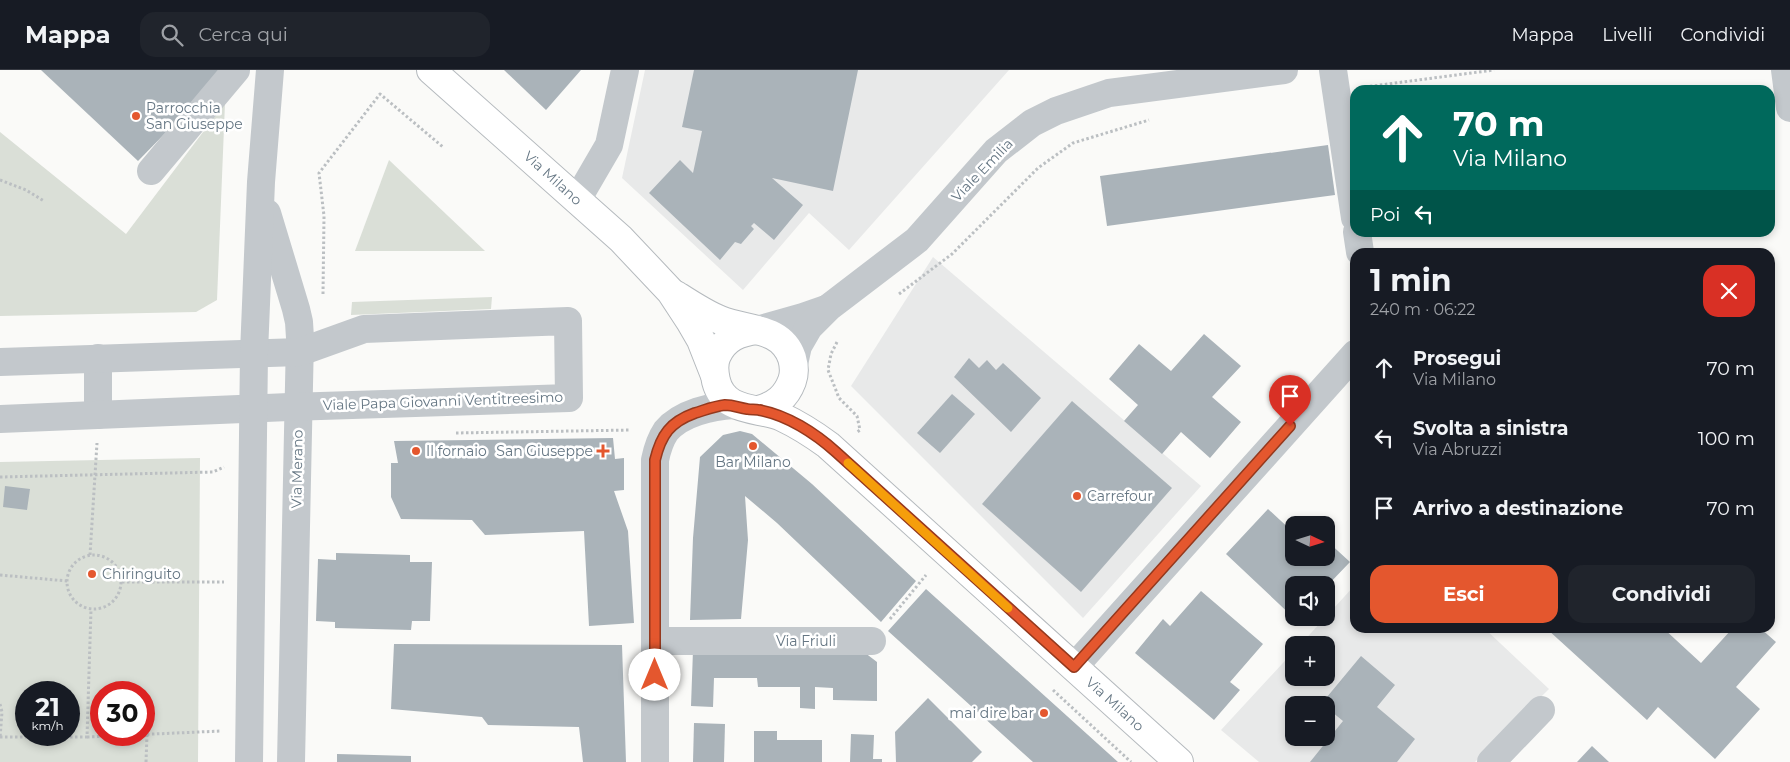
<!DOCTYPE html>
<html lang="it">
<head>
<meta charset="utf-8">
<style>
	body { margin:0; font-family:Montserrat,sans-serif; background:#20242c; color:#f1f3f6; height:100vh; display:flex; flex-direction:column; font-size:19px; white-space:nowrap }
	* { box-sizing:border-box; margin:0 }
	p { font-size:16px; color:#9ea1a6 }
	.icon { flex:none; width:28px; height:28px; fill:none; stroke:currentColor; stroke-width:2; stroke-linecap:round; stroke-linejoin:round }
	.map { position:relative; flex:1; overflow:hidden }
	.details { position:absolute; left:1350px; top:178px; width:425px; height:385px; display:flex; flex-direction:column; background:#171b24; border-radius:15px; box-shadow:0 2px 8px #0003 }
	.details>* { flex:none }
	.top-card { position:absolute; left:1350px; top:15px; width:425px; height:152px; border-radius:15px; box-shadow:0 2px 8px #0003; background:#00695c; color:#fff; overflow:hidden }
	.needle { width:32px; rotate:94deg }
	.tools { position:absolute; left:1285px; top:446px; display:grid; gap:10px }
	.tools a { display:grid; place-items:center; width:50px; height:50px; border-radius:10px; background:#171b24; box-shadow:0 2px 8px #0003; font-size:25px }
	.speed { position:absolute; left:15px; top:611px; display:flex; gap:10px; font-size:25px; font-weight:700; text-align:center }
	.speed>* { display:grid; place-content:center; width:65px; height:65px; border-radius:50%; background:#171b24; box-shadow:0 2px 8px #0003; line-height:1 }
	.speed small { font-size:12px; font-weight:400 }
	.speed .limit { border:8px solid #d22; background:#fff; color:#111 }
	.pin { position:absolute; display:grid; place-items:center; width:42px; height:42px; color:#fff; margin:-51px -21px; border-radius:50% 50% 50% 0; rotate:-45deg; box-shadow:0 0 5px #0007 }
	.pin .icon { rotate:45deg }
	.me { position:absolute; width:55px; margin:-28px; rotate:0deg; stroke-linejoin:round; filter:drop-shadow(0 0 4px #0008) }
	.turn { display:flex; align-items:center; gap:18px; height:105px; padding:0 20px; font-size:22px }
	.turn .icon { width:65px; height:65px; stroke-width:2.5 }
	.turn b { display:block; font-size:35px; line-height:42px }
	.then { display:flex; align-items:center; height:48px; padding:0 20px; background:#0003; gap:10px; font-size:19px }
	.round { display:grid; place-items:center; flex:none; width:52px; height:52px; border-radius:15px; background:#20242c }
	.head { display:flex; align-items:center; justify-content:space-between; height:85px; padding:0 20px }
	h1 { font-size:30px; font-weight:700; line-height:38px }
	.button { display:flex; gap:10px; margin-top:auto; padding:10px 20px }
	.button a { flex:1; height:58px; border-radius:15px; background:#e4572e; color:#fff; font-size:20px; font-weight:700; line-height:58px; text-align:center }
	.button a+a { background:#20242c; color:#f1f3f6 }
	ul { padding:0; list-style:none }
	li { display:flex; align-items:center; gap:15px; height:70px; padding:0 20px }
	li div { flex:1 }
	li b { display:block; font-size:19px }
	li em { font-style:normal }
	header { display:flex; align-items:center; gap:30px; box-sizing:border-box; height:70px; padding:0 25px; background:#171b24; border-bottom:1px solid #363941 }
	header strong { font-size:24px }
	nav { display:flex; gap:28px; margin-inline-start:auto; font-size:18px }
	.search { width:350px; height:45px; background:#20242c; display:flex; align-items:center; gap:12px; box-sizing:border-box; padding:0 18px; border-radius:15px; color:#9ea1a6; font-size:19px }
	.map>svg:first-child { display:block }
	.built { fill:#e8e9e9; fill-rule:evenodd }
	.green { fill:#dadfd7; fill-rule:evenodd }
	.building { fill:#aab3b9 }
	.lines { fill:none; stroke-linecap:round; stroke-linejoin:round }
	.major-casing { stroke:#b5babe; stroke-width:30 }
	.path { stroke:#bbbfc2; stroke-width:3; stroke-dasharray:2.5 2.5; stroke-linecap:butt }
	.minor { stroke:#c3c8cc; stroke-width:28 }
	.major { stroke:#fff; stroke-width:28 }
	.route-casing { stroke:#94391e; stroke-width:12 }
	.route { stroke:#e4572e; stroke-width:9 }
	.slow { stroke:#f59e0b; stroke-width:9 }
	.poi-dot { fill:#e4572e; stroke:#fff; stroke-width:2 }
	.labels { text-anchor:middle; stroke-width:5; stroke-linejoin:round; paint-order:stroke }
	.poi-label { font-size:14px; fill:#657683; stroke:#fff; text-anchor:start }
	.street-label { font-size:14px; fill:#657683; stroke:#fff }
</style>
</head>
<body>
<header>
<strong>Mappa</strong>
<div class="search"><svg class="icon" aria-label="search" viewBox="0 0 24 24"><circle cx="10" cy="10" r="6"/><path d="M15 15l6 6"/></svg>Cerca qui</div>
<nav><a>Mappa</a><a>Livelli</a><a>Condividi</a></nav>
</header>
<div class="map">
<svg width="1790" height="692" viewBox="0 0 1790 692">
	<rect width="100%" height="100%" fill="#fafaf8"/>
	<!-- built -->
	<g class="built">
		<polygon points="645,0 1009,0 849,180 809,143 743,220 622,108"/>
		<polygon points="933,187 1201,416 1083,548 851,316"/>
		<path d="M1355,515V558H1484L1549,619L1475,692H1259L1221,660L1294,581V608H1326V575H1300ZM1294,635H1326V668H1294Z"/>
	</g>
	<!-- green -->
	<g class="green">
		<polygon points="225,33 217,230 196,242 0,246 0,62 126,164"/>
		<polygon points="389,90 485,181 355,181"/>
		<polygon points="492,227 491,239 351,245 352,232"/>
		<path d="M200,388L198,692H0V392ZM26,622H69V665H26ZM101,622H144V665H101Z"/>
	</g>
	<!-- building -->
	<g class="building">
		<polygon points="41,0 227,0 138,91"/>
		<polygon points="504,0 581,0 546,40"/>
		<polygon points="694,0 858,0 833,121 772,108 803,135 774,170 754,153 751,156 754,159 741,174 735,172 720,190 649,123 680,90 693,103 702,61 682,57"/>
		<polygon points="1328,75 1335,125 1107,156 1100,106"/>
		<polygon points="1204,264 1241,296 1212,327 1241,352 1210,388 1181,362 1162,384 1124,351 1138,335 1109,309 1139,274 1171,301"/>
		<polygon points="969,288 979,298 987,290 996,300 1003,293 1041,328 1011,362 954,307"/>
		<polygon points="952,324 975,344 940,383 917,363"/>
		<polygon points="1072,331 1172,418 1081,522 982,434"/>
		<polygon points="740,361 752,364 812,414 916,511 881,552 777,453 745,426 748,470 741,549 690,550 693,468 700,387 723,365"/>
		<polygon points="613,368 615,389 624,388 624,420 614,421 628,461 634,553 589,556 584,461 485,465 472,450 401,449 391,427 391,393 398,393 394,371"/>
		<polygon points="5,416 30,419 27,440 3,437"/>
		<polygon points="1268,439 1294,463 1294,488 1326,488 1326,470 1350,492 1326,517 1326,515 1294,515 1294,548 1298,548 1296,550 1226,484"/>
		<polygon points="336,483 410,485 410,492 432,492 430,551 412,551 411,560 335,558 335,552 316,551 318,489 336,490"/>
		<polygon points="926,519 1007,592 1118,692 1033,692 888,561"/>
		<polygon points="1201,521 1263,574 1230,612 1240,620 1214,650 1135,583 1163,549 1170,556"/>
		<polygon points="1549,558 1663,558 1701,593 1731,560 1728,558 1760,558 1776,572 1736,617 1760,639 1715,689 1658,637 1647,650 1547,559"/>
		<polygon points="394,574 622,575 626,692 583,692 579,657 488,655 482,647 391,639"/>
		<polygon points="860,579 877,592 877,631 833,630 833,618 815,617 815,639 800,638 800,617 758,617 757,608 714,608 713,637 691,636 693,580"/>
		<polygon points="1361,586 1395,615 1377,637 1415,669 1397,692 1310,692 1343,651 1326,637 1326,635 1322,633"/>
		<polygon points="928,628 982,682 972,692 896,692 895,662"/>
		<polygon points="694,653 725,654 724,692 693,692"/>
		<polygon points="754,661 777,661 777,670 822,670 822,692 754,692"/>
		<polygon points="851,664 874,665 873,689 882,689 882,692 850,692"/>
		<polygon points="1592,676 1609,692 1577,692"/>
		<polygon points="337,684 411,686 411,692 337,692"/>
	</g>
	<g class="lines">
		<defs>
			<g id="major">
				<polyline points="431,0 621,169 671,222 690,251 701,270 714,303"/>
				<path d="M676,225C690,234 705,244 720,250C746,261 781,256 792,288C794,295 795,303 792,311C786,327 776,335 759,340"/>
				<path d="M757,260C739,262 725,268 717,285C713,293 714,302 716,311C724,343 758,337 782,347C799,355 813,364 828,375L1179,692"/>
			</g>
		</defs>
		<!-- major casing -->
		<use href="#major" class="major-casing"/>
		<!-- path -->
		<g class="path">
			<polyline points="1365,17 1494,0"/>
			<polyline points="0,110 26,120 44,131"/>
			<polyline points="323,224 324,146 319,103 380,24 443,77"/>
			<polyline points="899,224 952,184 1038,98 1073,73 1149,50"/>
			<polyline points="837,272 831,284 828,300 839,328 857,346 860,360 856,363"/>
			<polyline points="456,363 631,360"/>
			<polyline points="0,407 213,402 224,397"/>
			<polyline points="90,485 97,373"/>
			<circle cx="94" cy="512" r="27"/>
			<polyline points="0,505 67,511"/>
			<polyline points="122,512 224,512"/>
			<polyline points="890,549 926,505"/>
			<polyline points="1053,620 1131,692"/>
			<polyline points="0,634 2,642 0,668"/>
			<polyline points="0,667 87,667 91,539"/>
			<polyline points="87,667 221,661"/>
			<polyline points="146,692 147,665"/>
		</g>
		<!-- minor -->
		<g class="minor">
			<polyline points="1333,0 1355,148"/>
			<polyline points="1785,0 1790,38"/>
			<polyline points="151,101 236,0"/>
			<polyline points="577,130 609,75 625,0"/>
			<polyline points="267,143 296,239 299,252 300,268 291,692"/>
			<polyline points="1357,162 1360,182"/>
			<polyline points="757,260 803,247 826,239"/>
			<polyline points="98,288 98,345"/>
			<polyline points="0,292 300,282 364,259 568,251 569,328 289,337 0,349"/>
			<polyline points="794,294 798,276 809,257 828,238 917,170 996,81 1032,53 1056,41 1109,23 1284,0"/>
			<polyline points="655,571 872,571"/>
			<polyline points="1074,597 1355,284"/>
			<polyline points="249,692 254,283 261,112 270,0"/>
			<path d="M655,692V390C657,380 660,370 666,361C681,343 712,336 734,335"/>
			<polyline points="1491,692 1541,640"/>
		</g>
		<!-- major -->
		<use href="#major" class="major"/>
	</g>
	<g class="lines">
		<defs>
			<path id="route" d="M655,605V390C661,365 670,352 695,343C705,340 715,336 725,335C734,335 739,338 747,339C751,340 755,339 759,340C787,345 815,363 836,382L1074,597L1290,356"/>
		</defs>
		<!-- route casing -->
		<use href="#route" class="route-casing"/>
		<!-- route -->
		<use href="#route" class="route"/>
		<!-- slow -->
		<polyline class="slow" points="848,393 1008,538"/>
	</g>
	<!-- markers -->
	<g class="poi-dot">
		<circle cx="136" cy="46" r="5"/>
		<circle cx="753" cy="376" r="5"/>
		<circle cx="416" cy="381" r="5"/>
		<path d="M600.5 373.5h5v5h5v5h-5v5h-5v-5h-5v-5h5z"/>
		<circle cx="1077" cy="426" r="5"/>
		<circle cx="92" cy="504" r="5"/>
		<circle cx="1044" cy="643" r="5"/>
	</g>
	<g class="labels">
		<!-- poi labels -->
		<g class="poi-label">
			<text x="146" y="43">Parrocchia<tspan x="146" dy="16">San Giuseppe</tspan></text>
			<text x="426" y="386">Il fornaio</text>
			<text x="593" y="386" text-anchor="end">San Giuseppe</text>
			<text x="753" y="397" text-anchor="middle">Bar Milano</text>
			<text x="1087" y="431">Carrefour</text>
			<text x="102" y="509">Chiringuito</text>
			<text x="1034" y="648" text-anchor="end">mai dire bar</text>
		</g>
		<!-- street labels -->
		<g class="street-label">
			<text transform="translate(982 100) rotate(-46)" y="5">Viale Emilia</text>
			<text transform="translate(553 108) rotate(42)" y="5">Via Milano</text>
			<text transform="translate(443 331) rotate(-2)" y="5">Viale Papa Giovanni Ventitreesimo</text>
			<text transform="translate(297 399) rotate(-89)" y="5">Via Merano</text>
			<text x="806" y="576">Via Friuli</text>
			<text transform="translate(1115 634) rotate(42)" y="5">Via Milano</text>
		</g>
	</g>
</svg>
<div class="tools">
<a><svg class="needle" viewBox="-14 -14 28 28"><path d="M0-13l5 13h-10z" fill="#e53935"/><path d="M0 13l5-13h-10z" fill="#9ea1a6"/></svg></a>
<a><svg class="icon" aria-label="sound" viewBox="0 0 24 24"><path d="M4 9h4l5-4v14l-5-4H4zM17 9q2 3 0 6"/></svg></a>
<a>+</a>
<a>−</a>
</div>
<div class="speed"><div>21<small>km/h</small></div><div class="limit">30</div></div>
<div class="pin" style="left:1290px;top:356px;background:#d93025"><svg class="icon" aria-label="arrive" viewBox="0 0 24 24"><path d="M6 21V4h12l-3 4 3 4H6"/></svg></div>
<svg class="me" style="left:655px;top:605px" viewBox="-20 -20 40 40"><circle r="19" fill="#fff"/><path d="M0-13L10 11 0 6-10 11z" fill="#e4572e"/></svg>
<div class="top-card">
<div class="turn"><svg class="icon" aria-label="ahead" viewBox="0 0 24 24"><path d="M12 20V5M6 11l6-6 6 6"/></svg><div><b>70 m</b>Via Milano</div></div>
<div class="then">Poi<svg class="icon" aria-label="left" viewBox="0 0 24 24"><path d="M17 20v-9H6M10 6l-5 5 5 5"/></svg></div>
</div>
<section class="details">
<div class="head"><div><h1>1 min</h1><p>240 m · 06:22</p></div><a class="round" style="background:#d93025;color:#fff"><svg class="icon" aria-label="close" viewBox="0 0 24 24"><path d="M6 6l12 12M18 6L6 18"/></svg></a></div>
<ul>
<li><svg class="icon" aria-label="ahead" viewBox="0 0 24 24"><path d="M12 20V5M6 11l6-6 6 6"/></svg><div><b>Prosegui</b><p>Via Milano</p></div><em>70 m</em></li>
<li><svg class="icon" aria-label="left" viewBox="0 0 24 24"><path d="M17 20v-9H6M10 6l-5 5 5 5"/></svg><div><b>Svolta a sinistra</b><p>Via Abruzzi</p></div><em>100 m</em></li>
<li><svg class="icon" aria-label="arrive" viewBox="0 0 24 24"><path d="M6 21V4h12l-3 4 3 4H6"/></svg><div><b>Arrivo a destinazione</b></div><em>70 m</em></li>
</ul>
<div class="button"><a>Esci</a><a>Condividi</a></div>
</section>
</div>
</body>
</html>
